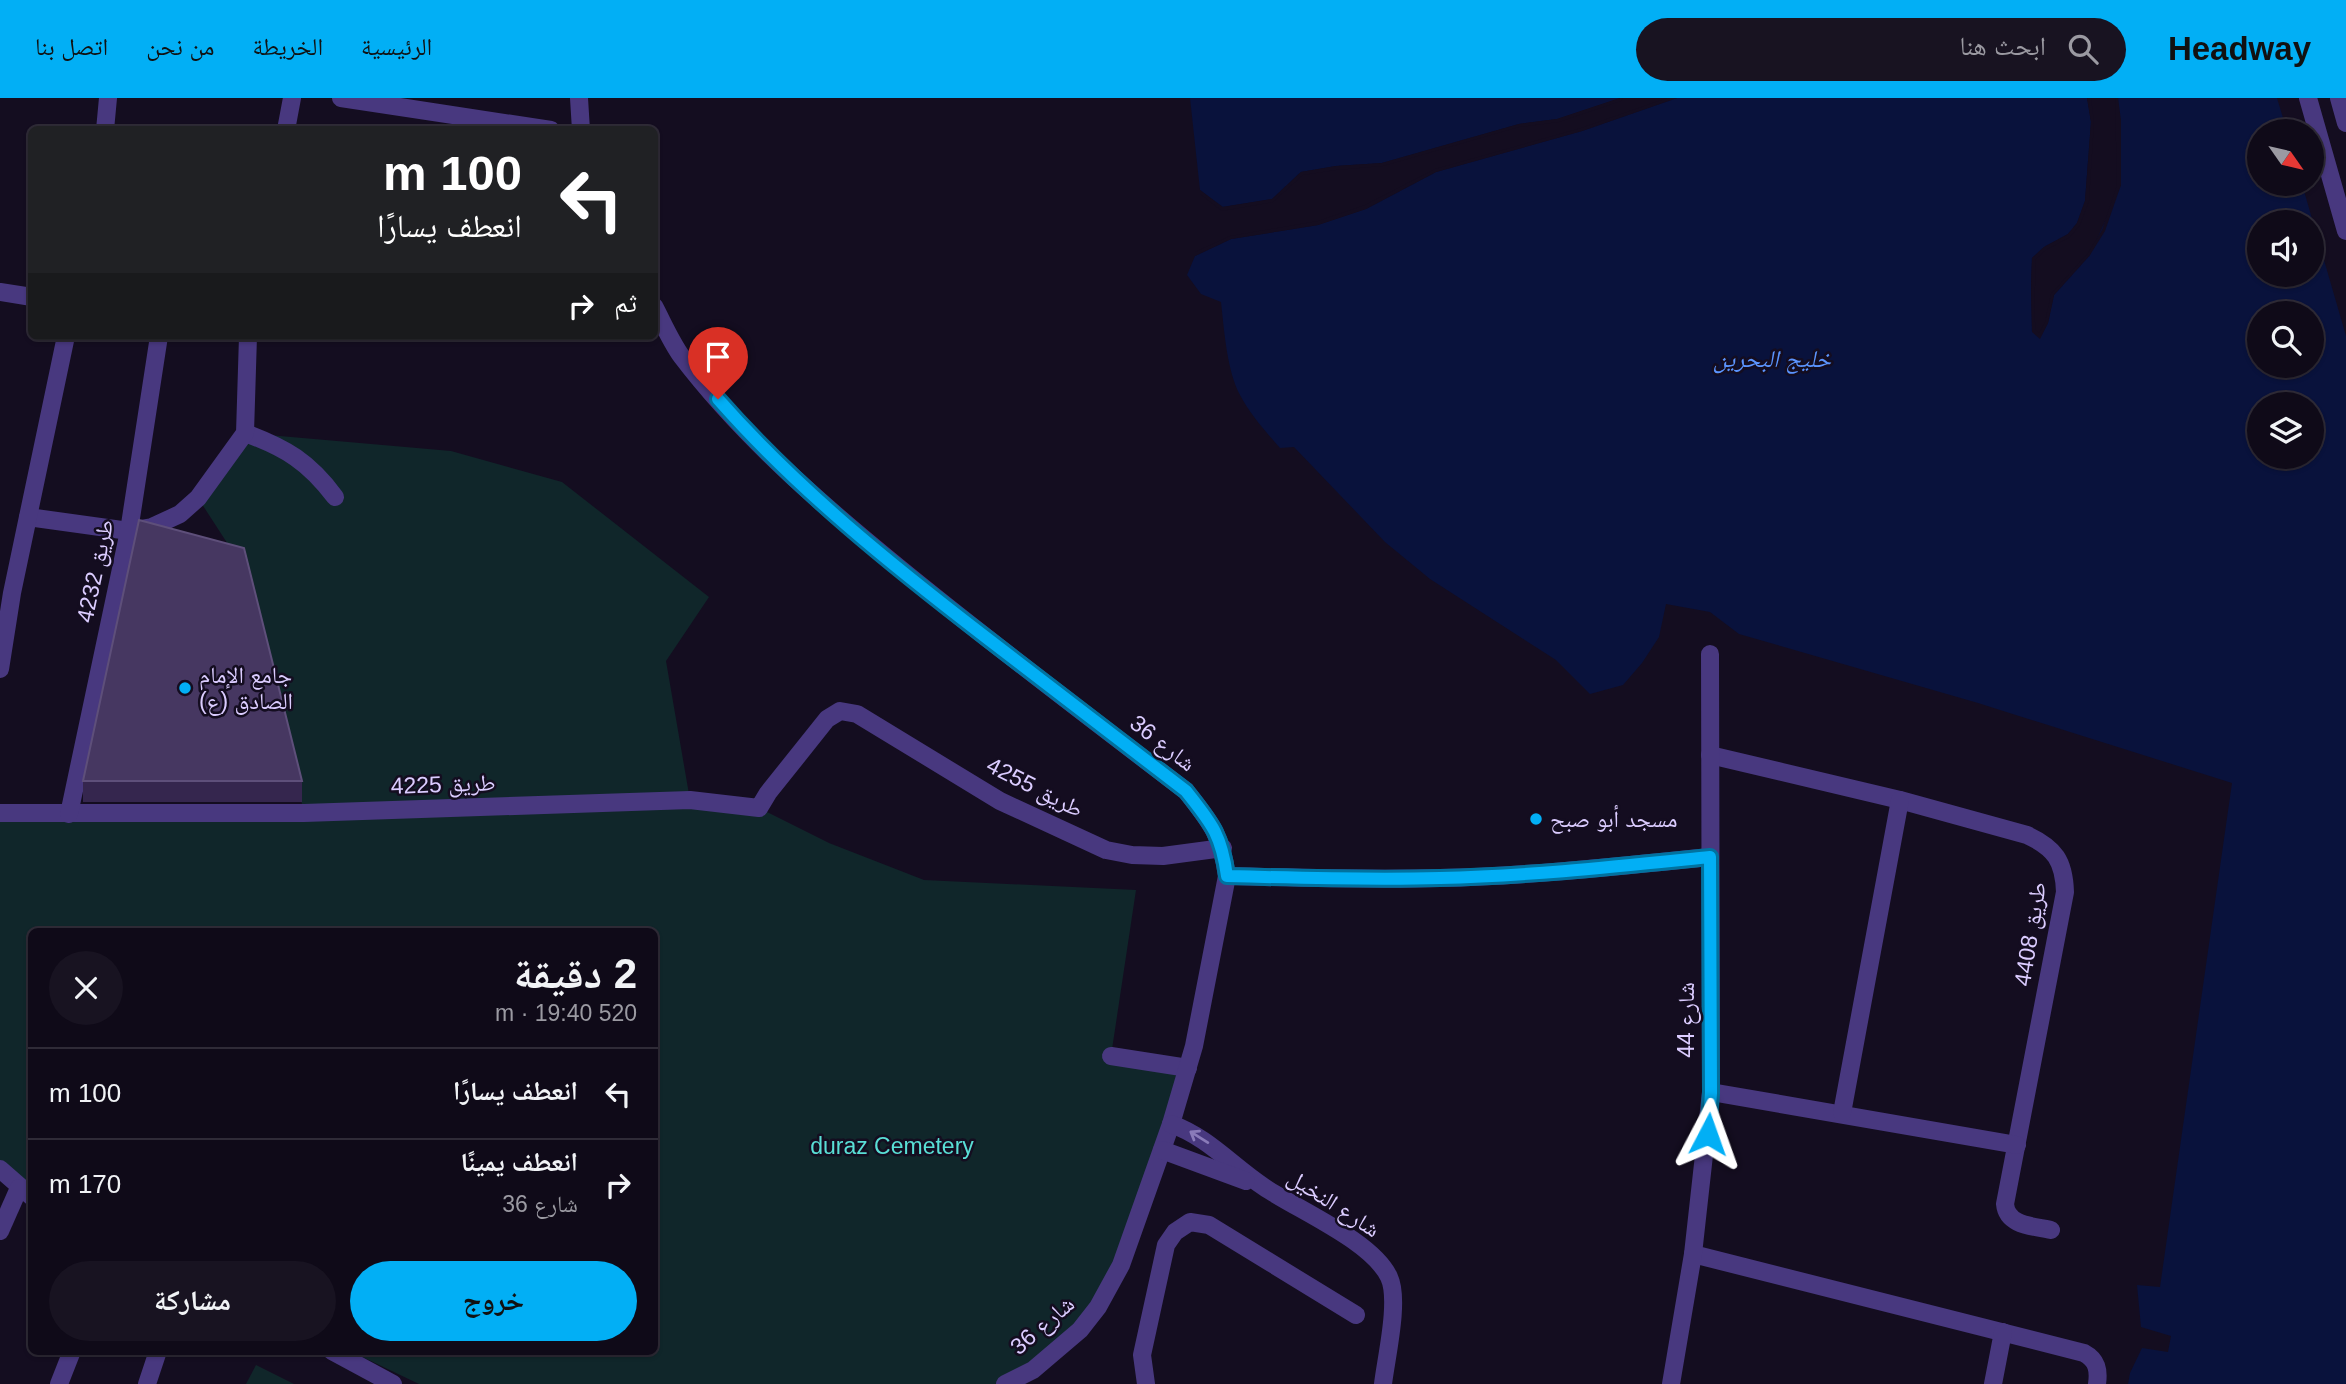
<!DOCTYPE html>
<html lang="ar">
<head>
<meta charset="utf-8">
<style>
	body { margin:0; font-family:Helvetica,"Noto Naskh Arabic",sans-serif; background:#181321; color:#f1f3f6; direction:rtl; height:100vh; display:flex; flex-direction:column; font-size:26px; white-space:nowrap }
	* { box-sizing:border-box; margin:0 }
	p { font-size:23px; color:#9b9aa2 }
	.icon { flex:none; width:38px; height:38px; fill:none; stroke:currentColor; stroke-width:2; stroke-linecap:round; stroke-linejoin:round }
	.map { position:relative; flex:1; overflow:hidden; direction:ltr }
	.drawer { position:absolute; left:28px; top:830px; width:630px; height:427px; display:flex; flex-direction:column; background:#0f0a18; border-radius:10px; box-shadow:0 2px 5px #0004,0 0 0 2px #2f2b37; direction:rtl }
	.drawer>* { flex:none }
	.hud { position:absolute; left:28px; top:28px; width:630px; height:214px; border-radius:10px; box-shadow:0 2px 5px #0004,0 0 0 2px #2f2b37; direction:rtl; background:#202124; color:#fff; overflow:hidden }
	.needle { width:46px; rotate:124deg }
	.controls { position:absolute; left:2247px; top:21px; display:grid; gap:14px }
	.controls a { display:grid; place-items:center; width:77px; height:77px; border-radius:50%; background:#0f0a18; box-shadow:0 2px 5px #0004,0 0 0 2px #2f2b37; font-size:35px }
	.pin { position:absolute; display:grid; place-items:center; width:60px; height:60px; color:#fff; margin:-72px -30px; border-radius:50% 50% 50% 0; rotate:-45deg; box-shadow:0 0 7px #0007 }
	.pin .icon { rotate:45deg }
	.me { position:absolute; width:77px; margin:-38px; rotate:4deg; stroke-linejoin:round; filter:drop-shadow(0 0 5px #0008) }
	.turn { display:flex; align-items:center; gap:24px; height:147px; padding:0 21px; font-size:32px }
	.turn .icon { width:91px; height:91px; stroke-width:2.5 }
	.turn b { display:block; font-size:49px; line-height:60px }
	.then { display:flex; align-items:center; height:66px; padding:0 21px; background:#0003; gap:14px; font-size:26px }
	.round { display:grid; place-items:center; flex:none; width:74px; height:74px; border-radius:37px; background:#181321 }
	.head { display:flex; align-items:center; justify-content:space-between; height:119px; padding:0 21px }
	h1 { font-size:42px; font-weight:700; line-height:52px }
	.primary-button { display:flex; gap:14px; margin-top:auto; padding:14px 21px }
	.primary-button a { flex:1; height:80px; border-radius:42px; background:#02aff5; color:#111; font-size:28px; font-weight:700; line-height:80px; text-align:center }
	.primary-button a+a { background:#181321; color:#f1f3f6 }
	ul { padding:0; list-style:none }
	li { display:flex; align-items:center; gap:21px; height:91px; padding:0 21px; border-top:2px solid #2f2b37 }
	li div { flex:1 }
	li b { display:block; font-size:26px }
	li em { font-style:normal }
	header { display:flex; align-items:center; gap:42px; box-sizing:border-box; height:98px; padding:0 35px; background:#02aff5; color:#111 }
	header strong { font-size:33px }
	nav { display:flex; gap:38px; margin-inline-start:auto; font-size:24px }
	.search { width:490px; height:63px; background:#181321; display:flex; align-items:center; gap:18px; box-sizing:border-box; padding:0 24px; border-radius:38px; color:#9b9aa2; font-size:26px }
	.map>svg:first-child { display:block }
	.green { fill:#10262a }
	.water { fill:#09123c; fill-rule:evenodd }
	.pier { fill:#140d20 }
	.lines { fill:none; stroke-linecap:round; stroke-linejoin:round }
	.minor { stroke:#48387f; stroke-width:18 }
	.tertiary { stroke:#48387f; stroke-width:18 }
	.wall { fill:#35264e }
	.building { fill:#463761; stroke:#5e4f7a; stroke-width:2 }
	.oneway { stroke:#8a7bb9 }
	.route-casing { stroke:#01729f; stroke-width:18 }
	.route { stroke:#02aff5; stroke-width:12 }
	.poi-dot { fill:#02aff5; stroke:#140d20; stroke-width:2.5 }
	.labels { text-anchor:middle; stroke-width:5; stroke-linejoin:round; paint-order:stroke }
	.street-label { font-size:23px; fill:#dbccff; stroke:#140d20 }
	.poi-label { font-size:23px; fill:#dbccff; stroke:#140d20; text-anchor:start }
	.park-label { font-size:23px; fill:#59ded5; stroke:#140d20 }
	.water-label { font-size:24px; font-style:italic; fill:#5b94fe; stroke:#140d20 }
</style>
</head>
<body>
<header>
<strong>Headway</strong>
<div class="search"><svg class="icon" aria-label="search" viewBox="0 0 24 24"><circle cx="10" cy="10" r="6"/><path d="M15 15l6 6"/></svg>ابحث هنا</div>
<nav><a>الرئيسية</a><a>الخريطة</a><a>من نحن</a><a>اتصل بنا</a></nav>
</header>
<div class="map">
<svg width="2346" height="1286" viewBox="0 0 2346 1286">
	<rect width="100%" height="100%" fill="#140d20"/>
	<!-- green -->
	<g class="green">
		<polygon points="245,335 451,353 562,384 709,499 666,563 690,702 759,710 829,745 924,782 1136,792 1111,958 1188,970 1121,1167 1080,1232 1002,1286 419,1286 350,1253 654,1253 654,833 32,833 31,1096 0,1068 0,715 304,715 274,583 244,471 198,400"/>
		<polygon points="256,1267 294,1286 246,1286"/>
	</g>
	<!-- water -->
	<g class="water">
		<polygon points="1190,0 1620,0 1557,21 1519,26 1382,65 1336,68 1301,74 1272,101 1222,109 1200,92"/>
		<path d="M1677,0H2087L2091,24L2085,103L2077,125L2068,136L2044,149L2032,160L2031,188L2032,233L2040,240L2048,225L2054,197L2090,157L2121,87L2118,0H2277L2287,33H2259V86H2302L2346,238V1286H2128L2130,1275L2142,1250L2168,1254L2171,1238L2141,1229L2137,1187L2160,1189L2232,685L1978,605L1739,536L1710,514L1666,506L1659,539L1642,565L1623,587L1590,596L1556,562L1430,481L1385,444L1294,349L1280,350C1265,333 1250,316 1240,297C1227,273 1224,231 1221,204L1201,196L1187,177L1195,158L1231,141L1318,127L1366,111L1436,74L1582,33ZM2259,124H2312V177H2259ZM2259,215H2312V268H2259ZM2259,306H2312V359H2259Z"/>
	</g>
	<!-- pier -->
	<g class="pier">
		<polygon points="1620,0 1623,0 1621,3 1559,24 1519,29 1383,68 1336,72 1303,77 1273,104 1222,113 1200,96 1200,92 1223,109 1272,101 1301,74 1336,68 1382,65 1519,26 1557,21"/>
		<polygon points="1667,0 1677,0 1582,33 1436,74 1366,111 1318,127 1231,141 1195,158 1195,154 1230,138 1318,123 1365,107 1435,71 1581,30"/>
		<polygon points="2087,0 2091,0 2094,24 2089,103 2080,127 2070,139 2046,152 2036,161 2034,216 2036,232 2039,235 2045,224 2051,196 2088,155 2102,132 2117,87 2115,0 2118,0 2121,22 2121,87 2105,133 2090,157 2054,197 2048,225 2040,241 2032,234 2031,188 2032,160 2044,149 2068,136 2077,125 2085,103 2091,24"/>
	</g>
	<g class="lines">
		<!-- minor -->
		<g class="minor">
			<polyline points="341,0 551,32"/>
			<polyline points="2308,0 2346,133"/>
			<polyline points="2339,0 2346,25"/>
			<polyline points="105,32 108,0"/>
			<polyline points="286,32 292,0"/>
			<polyline points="0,194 32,199"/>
			<path d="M245,335C286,350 309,364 335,399"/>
			<polyline points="28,419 129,433 152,429 180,416 198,400 245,335 248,238"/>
			<polyline points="0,571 12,495 66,238"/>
			<path d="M1710,657L1900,702L2027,737C2055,750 2064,763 2065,794L2005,1106C2007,1128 2033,1128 2051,1132"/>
			<polyline points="0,715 304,715 690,702 759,710 768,695 827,621 840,613 857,616 1000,703 1106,752 1132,757 1163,758 1223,750"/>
			<polyline points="69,716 129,433 159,238"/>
			<path d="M1227,778C1298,780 1369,782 1440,780C1530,778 1620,768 1710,759"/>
			<polyline points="1111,958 1188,970"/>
			<polyline points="1711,994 2017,1047"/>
			<polyline points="1842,1015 1900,702"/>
			<polyline points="0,1071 32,1099"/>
			<polyline points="0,1133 19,1090"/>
			<path d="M1693,1156L2084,1255C2097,1262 2099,1272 2097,1286"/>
			<polyline points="59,1286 72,1253"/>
			<polyline points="1146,1286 1142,1257 1166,1147 1175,1134 1190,1124 1209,1127 1356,1217"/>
			<polyline points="1671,1286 1693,1156 1711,994 1710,556"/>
			<polyline points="1993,1286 2003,1234"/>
		</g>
		<!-- tertiary -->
		<g class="tertiary">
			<polyline points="579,0 581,32"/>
			<path d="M654,208C663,225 671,244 682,259C743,339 821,406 898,469C992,546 1089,619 1186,693C1211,725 1221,736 1227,778L1194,948L1171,1026L1121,1167L1098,1209L1080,1232L1033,1272L1005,1286"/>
			<path d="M1171,1026C1208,1039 1232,1068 1264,1089C1298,1112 1372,1143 1389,1179C1400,1202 1386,1260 1383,1286"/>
			<polyline points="1162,1052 1246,1083"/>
			<polyline points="332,1253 393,1286"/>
			<polyline points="147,1286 158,1253"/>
		</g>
	</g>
	<!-- wall -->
	<rect class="wall" x="83" y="683" width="219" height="21"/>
	<!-- building -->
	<polygon class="building" points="139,422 244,450 302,683 83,683"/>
	<!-- one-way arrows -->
	<defs><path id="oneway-shaft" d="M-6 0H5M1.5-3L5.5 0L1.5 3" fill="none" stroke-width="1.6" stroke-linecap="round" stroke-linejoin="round" transform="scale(1.75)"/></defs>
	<use class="oneway" href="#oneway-shaft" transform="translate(1199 1039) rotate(-148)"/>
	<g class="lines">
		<defs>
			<path id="route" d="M718,301C798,392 893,468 988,541C1054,591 1120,642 1186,693C1211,725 1221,735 1227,778C1298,780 1369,782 1440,780C1530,778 1621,768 1710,759L1711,995L1708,1036"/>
		</defs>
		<!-- route casing -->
		<use href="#route" class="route-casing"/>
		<!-- route -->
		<use href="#route" class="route"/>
	</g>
	<!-- markers -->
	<g class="poi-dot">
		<circle cx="185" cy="590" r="7"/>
		<circle cx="1536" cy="721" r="7"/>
	</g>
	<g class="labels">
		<!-- street labels -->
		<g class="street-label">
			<text transform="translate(95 473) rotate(-78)" y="8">طريق 4232</text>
			<text transform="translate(1163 645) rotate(38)" y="8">شارع 36</text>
			<text transform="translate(443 686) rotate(-2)" y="8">طريق 4225</text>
			<text transform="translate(1035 689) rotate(27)" y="8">طريق 4255</text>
			<text transform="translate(2030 836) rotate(-81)" y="8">طريق 4408</text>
			<text transform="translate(1686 922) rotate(-90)" y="8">شارع 44</text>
			<text transform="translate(1334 1105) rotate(33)" y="8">شارع النخيل</text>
			<text transform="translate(1042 1227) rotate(-41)" y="8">شارع 36</text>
		</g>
		<!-- poi labels -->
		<g class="poi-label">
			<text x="199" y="585">جامع الإمام<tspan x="199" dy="26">الصادق (ع)</tspan></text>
			<text x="1550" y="729">مسجد أبو صبح</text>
		</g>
		<!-- park labels -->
		<g class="park-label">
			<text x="892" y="1056">duraz Cemetery</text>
		</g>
		<!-- water labels -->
		<g class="water-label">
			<text x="1772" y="269">خليج البحرين</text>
		</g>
	</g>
</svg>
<div class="controls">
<a><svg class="needle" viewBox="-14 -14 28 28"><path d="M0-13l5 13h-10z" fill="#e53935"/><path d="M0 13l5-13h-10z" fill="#9b9aa2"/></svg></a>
<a><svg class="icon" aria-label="sound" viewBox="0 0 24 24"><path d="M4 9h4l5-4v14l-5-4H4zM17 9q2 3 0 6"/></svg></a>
<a><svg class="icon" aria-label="search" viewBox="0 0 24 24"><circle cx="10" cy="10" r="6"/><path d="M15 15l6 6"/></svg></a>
<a><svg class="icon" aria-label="layers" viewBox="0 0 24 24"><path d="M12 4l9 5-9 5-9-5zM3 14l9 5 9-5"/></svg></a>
</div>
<div class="pin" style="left:718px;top:301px;background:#d93025"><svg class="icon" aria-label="arrive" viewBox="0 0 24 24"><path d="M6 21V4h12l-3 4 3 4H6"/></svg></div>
<svg class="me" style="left:1708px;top:1036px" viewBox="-20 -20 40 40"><path d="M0-17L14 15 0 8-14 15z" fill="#02aff5" stroke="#fff" stroke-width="4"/></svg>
<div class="hud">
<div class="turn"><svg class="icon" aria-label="left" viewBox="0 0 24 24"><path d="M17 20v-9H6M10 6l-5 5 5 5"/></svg><div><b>100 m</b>انعطف يسارًا</div></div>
<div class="then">ثم<svg class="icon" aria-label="right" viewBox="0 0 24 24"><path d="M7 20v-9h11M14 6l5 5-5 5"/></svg></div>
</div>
<section class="drawer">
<div class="head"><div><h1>2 دقيقة</h1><p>520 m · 19:40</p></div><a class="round"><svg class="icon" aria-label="close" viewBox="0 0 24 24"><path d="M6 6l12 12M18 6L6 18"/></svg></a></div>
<ul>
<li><svg class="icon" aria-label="left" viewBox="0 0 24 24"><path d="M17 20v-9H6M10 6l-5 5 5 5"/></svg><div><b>انعطف يسارًا</b></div><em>100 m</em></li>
<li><svg class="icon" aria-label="right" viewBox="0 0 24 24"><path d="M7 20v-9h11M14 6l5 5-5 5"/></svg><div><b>انعطف يمينًا</b><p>شارع 36</p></div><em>170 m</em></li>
</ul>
<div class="primary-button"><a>خروج</a><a>مشاركة</a></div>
</section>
</div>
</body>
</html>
